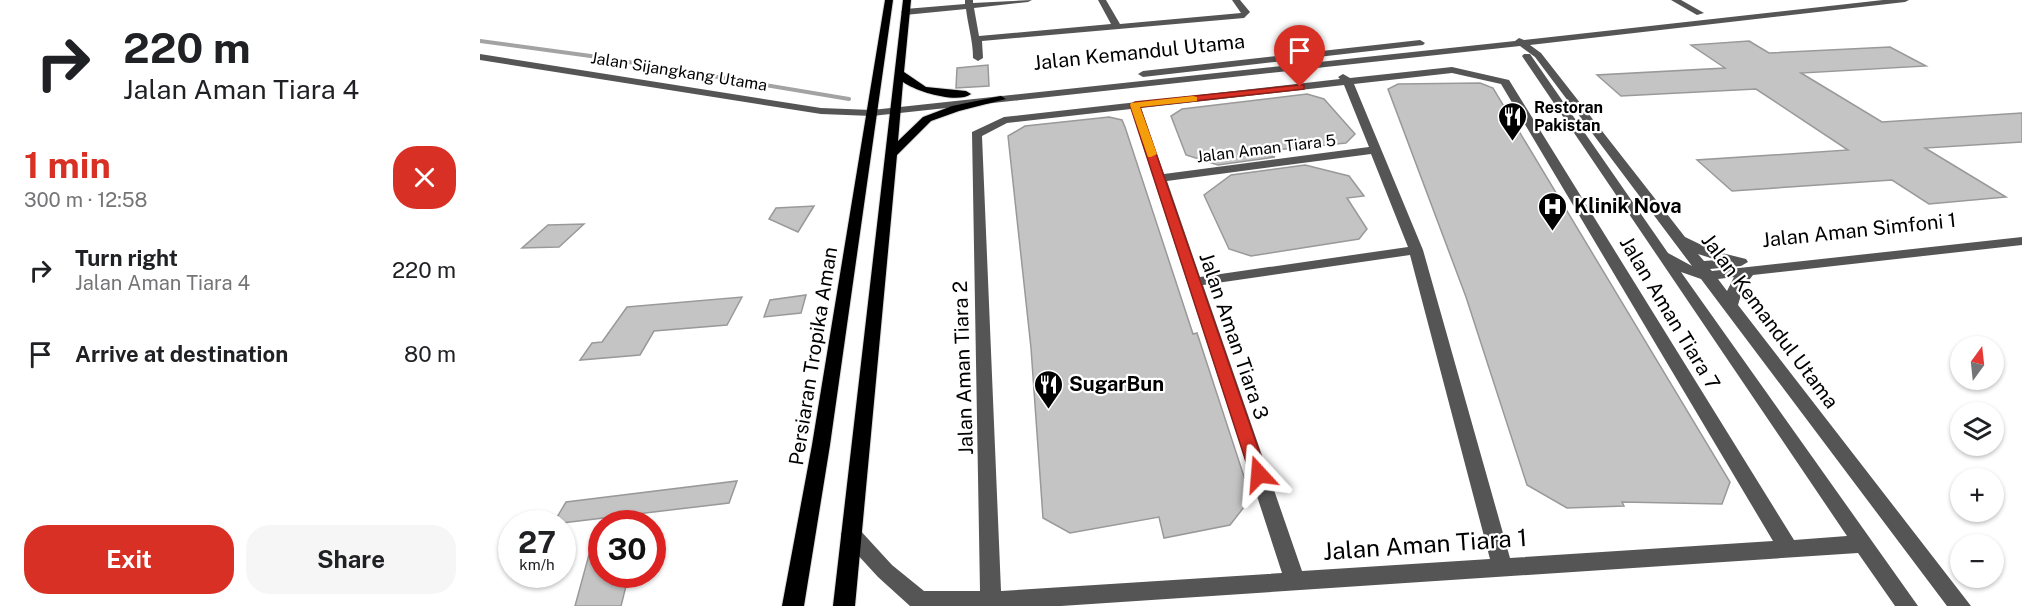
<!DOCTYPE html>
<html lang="en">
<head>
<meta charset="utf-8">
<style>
	body { margin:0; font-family:"Public Sans",sans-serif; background:#f6f6f6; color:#202124; height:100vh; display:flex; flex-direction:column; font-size:22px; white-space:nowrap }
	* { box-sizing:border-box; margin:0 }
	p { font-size:20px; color:#757577 }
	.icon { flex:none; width:33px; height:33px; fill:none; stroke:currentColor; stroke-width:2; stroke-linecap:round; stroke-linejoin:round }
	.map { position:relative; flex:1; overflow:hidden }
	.side { display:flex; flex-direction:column; background:#fff; width:480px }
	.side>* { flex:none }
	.guide { background:#fff; color:#202124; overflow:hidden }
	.needle { width:39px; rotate:15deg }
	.buttons { position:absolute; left:1470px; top:336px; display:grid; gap:12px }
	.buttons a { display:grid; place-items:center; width:54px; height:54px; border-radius:50%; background:#fff; box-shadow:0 2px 4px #0004; font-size:30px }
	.speed { position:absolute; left:18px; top:510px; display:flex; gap:12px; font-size:30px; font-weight:700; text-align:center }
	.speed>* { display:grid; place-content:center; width:78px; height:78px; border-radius:50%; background:#fff; box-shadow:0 2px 4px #0004; line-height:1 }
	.speed small { font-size:15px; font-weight:400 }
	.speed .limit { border:9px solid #d22; background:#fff; color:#111 }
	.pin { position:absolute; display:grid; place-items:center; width:51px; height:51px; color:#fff; margin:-62px -26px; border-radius:50% 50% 50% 0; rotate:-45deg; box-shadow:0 0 6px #0007 }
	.pin .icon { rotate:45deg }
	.me { position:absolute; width:66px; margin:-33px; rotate:341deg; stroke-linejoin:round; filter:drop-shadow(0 0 4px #0008) }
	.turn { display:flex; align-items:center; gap:21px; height:126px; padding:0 24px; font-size:27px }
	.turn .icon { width:78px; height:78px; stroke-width:2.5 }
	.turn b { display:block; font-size:42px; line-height:51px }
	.round { display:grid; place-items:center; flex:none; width:63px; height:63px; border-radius:24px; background:#f6f6f6 }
	.headline { display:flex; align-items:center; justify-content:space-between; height:102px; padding:0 24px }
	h1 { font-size:36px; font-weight:700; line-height:45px; color:#d93025 }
	.primary-button { display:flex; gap:12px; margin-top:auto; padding:12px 24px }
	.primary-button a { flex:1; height:69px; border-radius:24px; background:#d93025; color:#fff; font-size:24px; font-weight:700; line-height:69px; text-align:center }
	.primary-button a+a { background:#f6f6f6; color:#202124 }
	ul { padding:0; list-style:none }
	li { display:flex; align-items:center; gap:18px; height:84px; padding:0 24px }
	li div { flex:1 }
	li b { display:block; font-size:22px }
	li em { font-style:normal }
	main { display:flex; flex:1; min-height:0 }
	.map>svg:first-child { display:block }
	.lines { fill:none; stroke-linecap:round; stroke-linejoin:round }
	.stream { stroke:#a3a3a3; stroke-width:4 }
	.building { fill:#c4c4c4; stroke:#999; stroke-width:1.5 }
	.major-casing { stroke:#dbdbdb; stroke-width:2 }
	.minor { fill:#555; fill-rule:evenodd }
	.major { fill:#000; fill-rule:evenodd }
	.route { fill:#d93025; stroke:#8d1f18; stroke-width:1.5 }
	.slow { fill:#f59e0b }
	.labels { text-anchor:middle; stroke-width:4.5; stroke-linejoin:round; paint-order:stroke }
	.far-street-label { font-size:16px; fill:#000; stroke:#fff }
	.far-poi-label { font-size:16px; font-weight:bold; fill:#000; stroke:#fff; text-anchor:start }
	.street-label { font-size:20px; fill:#000; stroke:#fff }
	.poi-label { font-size:20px; font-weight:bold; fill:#000; stroke:#fff; text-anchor:start }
	.near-street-label { font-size:24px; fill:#000; stroke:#fff }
</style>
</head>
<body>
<main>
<section class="side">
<div class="guide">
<div class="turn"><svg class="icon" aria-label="right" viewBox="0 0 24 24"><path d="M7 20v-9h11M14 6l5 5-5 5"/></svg><div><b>220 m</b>Jalan Aman Tiara 4</div></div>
</div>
<div class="headline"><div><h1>1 min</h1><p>300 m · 12:58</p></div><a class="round" style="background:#d93025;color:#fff"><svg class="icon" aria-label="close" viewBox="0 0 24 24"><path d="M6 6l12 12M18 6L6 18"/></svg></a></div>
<ul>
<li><svg class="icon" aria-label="right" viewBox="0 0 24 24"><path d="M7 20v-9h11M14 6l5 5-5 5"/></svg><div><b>Turn right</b><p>Jalan Aman Tiara 4</p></div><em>220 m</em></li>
<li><svg class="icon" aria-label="arrive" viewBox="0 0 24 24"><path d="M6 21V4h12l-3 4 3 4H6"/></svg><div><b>Arrive at destination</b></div><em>80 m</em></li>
</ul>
<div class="primary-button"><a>Exit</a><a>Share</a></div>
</section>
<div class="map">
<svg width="1542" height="606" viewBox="0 0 1542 606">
	<rect width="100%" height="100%" fill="#fff"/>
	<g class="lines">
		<!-- stream -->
		<polyline class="stream" points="0,41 118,57 369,99"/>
	</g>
	<!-- building -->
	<g class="building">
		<polygon points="1269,41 1289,53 1410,47 1446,66 1321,73 1402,122 1542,113 1542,142 1445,148 1526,197 1449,204 1412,180 1252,191 1217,160 1368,150 1276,89 1141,96 1117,75 1245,68 1211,45"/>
		<polygon points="508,65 509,86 476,88 477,68"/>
		<polygon points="1000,83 1013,88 1250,482 1242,504 1142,502 1144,506 1087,508 1047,485 986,297 908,89 918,84"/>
		<polygon points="827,94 844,99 875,134 866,143 775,152 795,157 738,165 706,155 691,116 702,109"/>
		<polygon points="629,117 642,120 645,127 713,334 717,333 771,498 750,525 684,538 679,517 590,533 563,518 551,348 528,136 545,126"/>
		<polygon points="825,165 869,176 884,196 867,198 887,229 879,239 771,256 749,249 724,195 751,175"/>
		<polygon points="334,206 318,232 289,219 296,208"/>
		<polygon points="104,224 79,247 42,248 68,225"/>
		<polygon points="326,295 321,313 284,317 290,300"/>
		<polygon points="262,297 247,325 174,331 160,355 100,360 112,343 122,342 147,307"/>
		<polygon points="257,481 249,503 73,524 86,502"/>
		<polygon points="116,529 122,530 122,574 149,574 141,606 95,606"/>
	</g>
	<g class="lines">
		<defs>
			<g id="major">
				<polygon points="405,0 413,0 350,445 324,606 302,606 332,445"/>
				<path d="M423,0H431L424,72L446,87L486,91L491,94C478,104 437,92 423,82L418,141L443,117L472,106L521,96L526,99L479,111L451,121L417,155L375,606H353Z"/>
			</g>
		</defs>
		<!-- major casing -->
		<use href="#major" class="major-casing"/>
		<!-- minor -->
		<g class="minor">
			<path d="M485,0H493V3L552,0L548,2L494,8L499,36L631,24L618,0H626L640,24L761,13L752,0H760L770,12L764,18L502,41L503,58L498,61L493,58C493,41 488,26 486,9L425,15L421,12L425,9L485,4Z"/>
			<polygon points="1191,0 1201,0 1224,13 1217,15"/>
			<path d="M1403,0H1429L1425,2L1050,45L1061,53L1205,237L1234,251L1266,259L1268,262L1261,266L1230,269L1232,271L1542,237V245L1273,275L1263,288L1258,305L1491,606H1467L1221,279L1201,272L1438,606H1415L1378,553L581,606H430L398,577L364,540L361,534L364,528L371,526L378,528L412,565L444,591H500L492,132L524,117L860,79L858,77L863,74L870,78L972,67L1029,80L1314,540L1367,536L1042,56L1044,54H1050L1188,253L1212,266L1055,57L1040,46L392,116L341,114L0,60V54L341,108L392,110L1035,41L1039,38L1044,40ZM972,73L1021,84L1293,541L1030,558L943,250L874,84ZM864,85L889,147L684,174L661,108ZM651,109L802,573L521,591L502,136L527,123ZM891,154L928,247L720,277L687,181ZM1218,254L1237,260L1224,261ZM930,255L1010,559L822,571L723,285ZM1254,277L1247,291L1238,279Z"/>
			<polygon points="940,40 945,43 943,45 663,77 658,74 663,71"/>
		</g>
		<!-- major -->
		<use href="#major" class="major"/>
	</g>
	<!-- route -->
	<polygon class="route" points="820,85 824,85 824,89 660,107 787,474 785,479 779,481 773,479 770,474 650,105 655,102"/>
	<!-- slow -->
	<polygon class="slow" points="713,96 717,97 717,101 660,107 677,154 671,157 668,157 650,105 651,103"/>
	<!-- icons -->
	<defs>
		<symbol id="restaurant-pin" viewBox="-11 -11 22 30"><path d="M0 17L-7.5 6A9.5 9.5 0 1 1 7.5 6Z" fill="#000" stroke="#fff"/><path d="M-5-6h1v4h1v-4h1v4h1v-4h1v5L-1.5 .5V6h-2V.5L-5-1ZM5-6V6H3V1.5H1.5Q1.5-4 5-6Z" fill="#fff"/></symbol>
		<symbol id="hospital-pin" viewBox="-11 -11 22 30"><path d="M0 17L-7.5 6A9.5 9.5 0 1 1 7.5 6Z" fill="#000" stroke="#fff"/><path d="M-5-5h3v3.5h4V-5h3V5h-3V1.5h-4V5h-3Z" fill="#fff"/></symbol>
	</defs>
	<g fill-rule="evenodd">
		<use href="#restaurant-pin" x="1016" y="100" width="33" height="45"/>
		<use href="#hospital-pin" x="1056" y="190" width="33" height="45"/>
		<use href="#restaurant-pin" x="552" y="368" width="33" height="45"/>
	</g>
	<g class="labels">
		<!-- far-street labels -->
		<g class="far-street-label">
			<text transform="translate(199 71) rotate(9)" y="6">Jalan Sijangkang Utama</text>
			<text transform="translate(786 148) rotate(-7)" y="6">Jalan Aman Tiara 5</text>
		</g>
		<!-- far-poi labels -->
		<g class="far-poi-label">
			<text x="1054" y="113">Restoran<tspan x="1054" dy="18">Pakistan</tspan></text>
		</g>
		<!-- street labels -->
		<g class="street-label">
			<text transform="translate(659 52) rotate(-6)" y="7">Jalan Kemandul Utama</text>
			<text transform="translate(1379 230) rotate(-6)" y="7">Jalan Aman Simfoni 1</text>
			<text transform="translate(1190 313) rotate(59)" y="7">Jalan Aman Tiara 7</text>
			<text transform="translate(1290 321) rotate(53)" y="7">Jalan Kemandul Utama</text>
			<text transform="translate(754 336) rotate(71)" y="7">Jalan Aman Tiara 3</text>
			<text transform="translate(333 356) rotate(-81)" y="7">Persiaran Tropika Aman</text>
			<text transform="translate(483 368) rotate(-92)" y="7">Jalan Aman Tiara 2</text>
		</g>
		<!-- poi labels -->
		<g class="poi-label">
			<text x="1094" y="213">Klinik Nova</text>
			<text x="589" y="391">SugarBun</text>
		</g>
		<!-- near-street labels -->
		<g class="near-street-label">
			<text transform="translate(945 545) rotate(-4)" y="8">Jalan Aman Tiara 1</text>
		</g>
	</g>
</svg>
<div class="buttons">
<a><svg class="needle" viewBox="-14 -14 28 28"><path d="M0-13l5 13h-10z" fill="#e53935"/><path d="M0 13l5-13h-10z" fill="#757577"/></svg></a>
<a><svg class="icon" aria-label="layers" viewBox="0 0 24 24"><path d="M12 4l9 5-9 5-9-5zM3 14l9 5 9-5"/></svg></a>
<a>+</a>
<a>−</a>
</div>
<div class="speed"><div>27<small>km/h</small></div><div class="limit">30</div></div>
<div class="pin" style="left:820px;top:87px;background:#d93025"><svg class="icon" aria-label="arrive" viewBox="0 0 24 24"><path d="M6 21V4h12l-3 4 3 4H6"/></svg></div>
<svg class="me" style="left:779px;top:474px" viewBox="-20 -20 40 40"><path d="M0-17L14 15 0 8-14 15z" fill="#d93025" stroke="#fff" stroke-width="4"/></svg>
</div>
</main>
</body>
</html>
